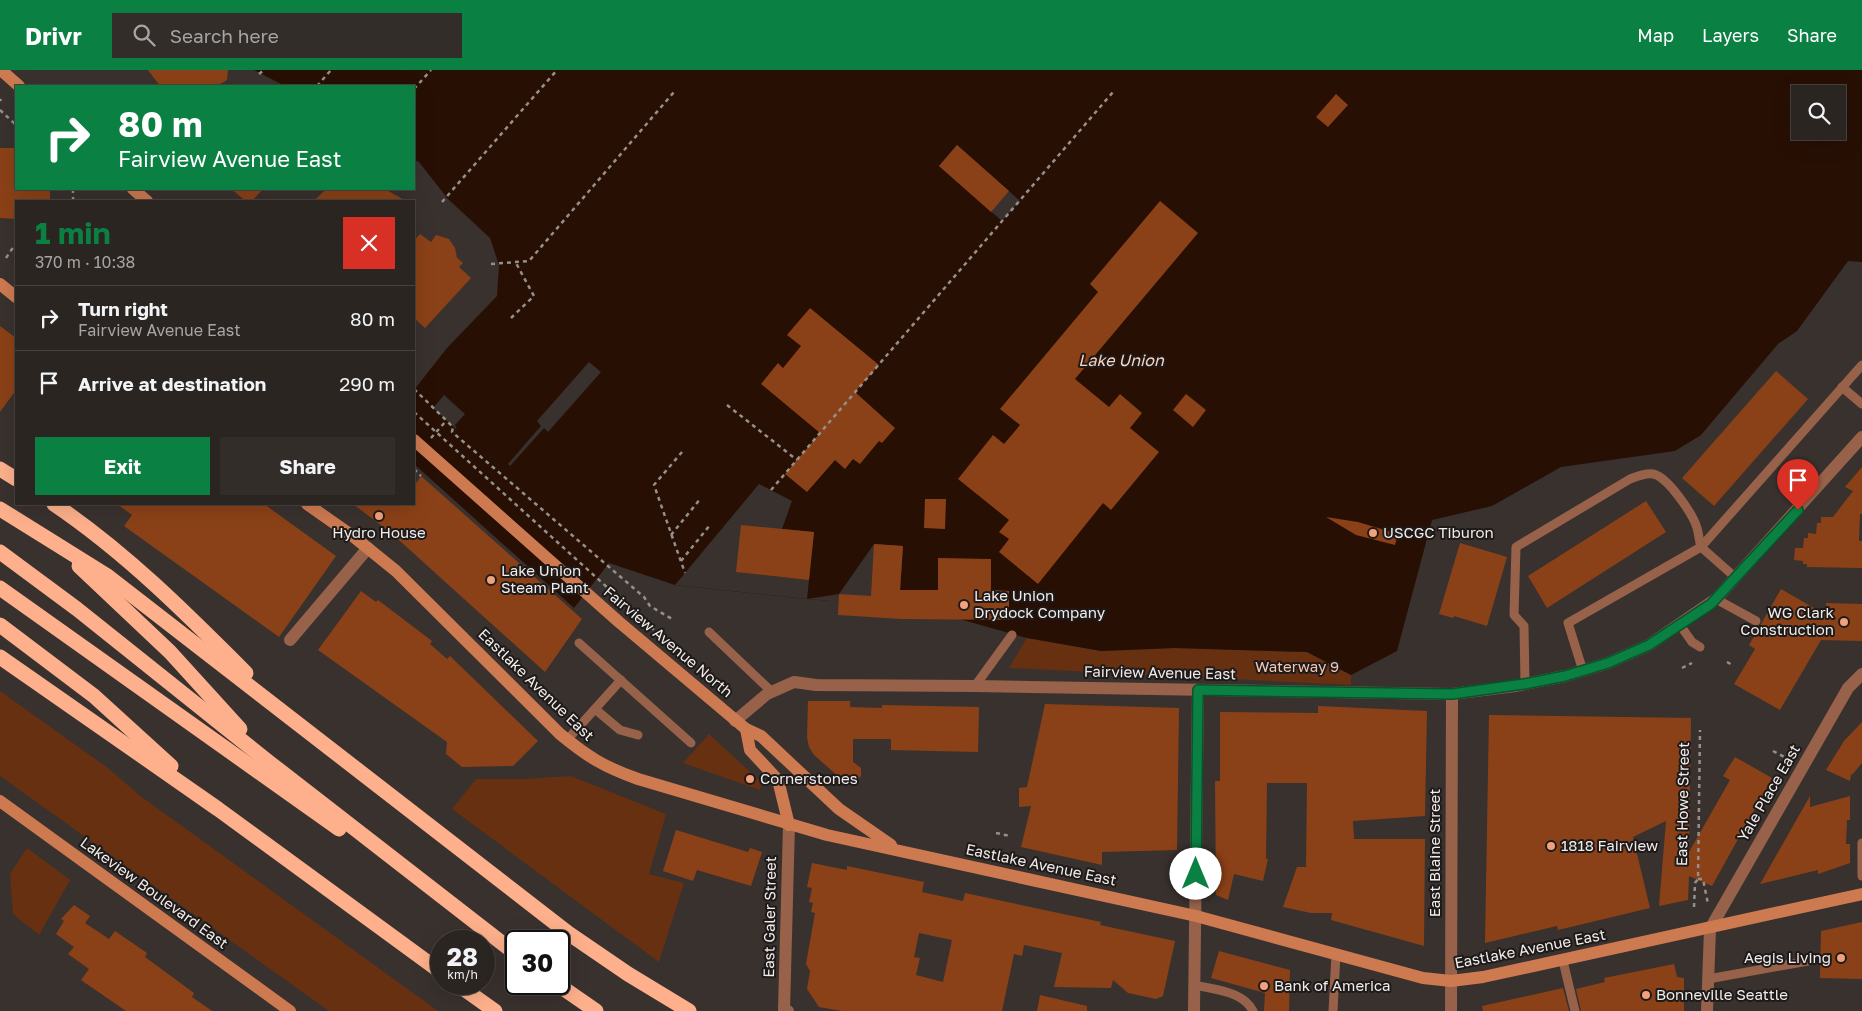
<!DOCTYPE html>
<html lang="en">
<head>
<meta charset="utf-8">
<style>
	body { margin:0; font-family:"Golos Text",sans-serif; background:#332d2a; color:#f1f3f6; height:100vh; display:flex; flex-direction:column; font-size:19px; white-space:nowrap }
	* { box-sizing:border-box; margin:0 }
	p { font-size:16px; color:#a6a5a5 }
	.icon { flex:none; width:28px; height:28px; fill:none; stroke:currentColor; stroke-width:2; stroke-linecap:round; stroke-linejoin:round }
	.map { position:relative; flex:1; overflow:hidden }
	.panel { position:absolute; left:15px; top:130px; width:400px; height:305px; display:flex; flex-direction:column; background:#2b2522; border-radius:0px; box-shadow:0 5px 20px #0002,0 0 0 1px #474240 }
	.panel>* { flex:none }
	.top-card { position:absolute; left:15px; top:15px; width:400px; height:105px; border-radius:0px; box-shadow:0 5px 20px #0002,0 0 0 1px #474240; background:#0b8043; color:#fff; overflow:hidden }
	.fabs { position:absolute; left:1791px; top:15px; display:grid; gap:10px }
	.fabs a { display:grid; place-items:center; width:55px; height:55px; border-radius:0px; background:#2b2522; box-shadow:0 5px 20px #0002,0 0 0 1px #474240; font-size:25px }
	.speed { position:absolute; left:430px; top:860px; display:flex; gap:10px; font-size:25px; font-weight:700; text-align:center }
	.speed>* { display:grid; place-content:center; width:65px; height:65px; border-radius:50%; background:#2b2522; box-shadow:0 5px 20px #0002,0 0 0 1px #474240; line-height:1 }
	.speed small { font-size:12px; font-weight:400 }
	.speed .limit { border:2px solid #111; border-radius:8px; background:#fff; color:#111 }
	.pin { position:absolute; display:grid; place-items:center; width:42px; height:42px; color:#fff; margin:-51px -21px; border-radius:50% 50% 50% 0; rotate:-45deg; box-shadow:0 0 5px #0007 }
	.pin .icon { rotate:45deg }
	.me { position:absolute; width:55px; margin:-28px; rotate:0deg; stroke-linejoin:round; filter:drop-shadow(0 0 4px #0008) }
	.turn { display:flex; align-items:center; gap:18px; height:105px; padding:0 20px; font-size:22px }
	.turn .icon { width:65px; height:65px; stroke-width:2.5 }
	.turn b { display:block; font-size:35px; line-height:42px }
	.round { display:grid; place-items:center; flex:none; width:52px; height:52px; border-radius:0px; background:#332d2a }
	.overview { display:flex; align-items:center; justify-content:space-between; height:85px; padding:0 20px }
	h1 { font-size:30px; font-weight:700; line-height:38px; color:#0b8043 }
	.cta { display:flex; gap:10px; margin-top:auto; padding:10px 20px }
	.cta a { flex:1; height:58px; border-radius:0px; background:#0b8043; color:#fff; font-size:20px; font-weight:700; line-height:58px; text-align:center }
	.cta a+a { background:#332d2a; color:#f1f3f6 }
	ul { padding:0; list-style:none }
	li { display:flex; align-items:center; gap:15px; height:65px; padding:0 20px; border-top:1px solid #474240 }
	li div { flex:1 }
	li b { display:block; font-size:19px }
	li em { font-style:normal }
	header { display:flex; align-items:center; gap:30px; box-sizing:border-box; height:70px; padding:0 25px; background:#0b8043; color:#fff }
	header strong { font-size:24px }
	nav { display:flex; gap:28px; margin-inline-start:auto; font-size:18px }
	.search { width:350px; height:45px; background:#332d2a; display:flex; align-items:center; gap:12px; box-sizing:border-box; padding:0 18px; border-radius:0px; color:#a6a5a5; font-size:19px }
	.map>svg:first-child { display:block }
	.green { fill:#673011 }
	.water { fill:#270f04; fill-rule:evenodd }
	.pier { fill:#39312e }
	.building { fill:#8b4117; fill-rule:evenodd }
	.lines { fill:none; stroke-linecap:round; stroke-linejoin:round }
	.path { stroke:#96908d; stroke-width:2.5; stroke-dasharray:4 4; stroke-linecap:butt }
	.lane { stroke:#976249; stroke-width:9 }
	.street { stroke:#976249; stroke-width:12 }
	.secondary { stroke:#cd7a51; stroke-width:12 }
	.highway { stroke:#fdb08b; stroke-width:15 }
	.route-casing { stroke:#07532c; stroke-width:12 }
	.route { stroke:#0b8043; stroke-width:9 }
	.poi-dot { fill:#f1a17b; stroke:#1e1a19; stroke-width:2 }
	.labels { text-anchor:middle; stroke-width:4; stroke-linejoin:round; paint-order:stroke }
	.poi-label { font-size:15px; fill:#f1ecea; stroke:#1e1a19; text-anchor:start }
	.street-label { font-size:15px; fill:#f1ecea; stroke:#1e1a19 }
	.park-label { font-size:15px; fill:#f2c6b2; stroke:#1e1a19 }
	.water-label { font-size:16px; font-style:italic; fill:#fed2bd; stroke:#1e1a19 }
</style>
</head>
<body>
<header>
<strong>Drivr</strong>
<div class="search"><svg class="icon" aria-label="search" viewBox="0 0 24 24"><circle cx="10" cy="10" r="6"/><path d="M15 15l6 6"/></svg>Search here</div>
<nav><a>Map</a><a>Layers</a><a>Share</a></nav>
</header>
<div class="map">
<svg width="1862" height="941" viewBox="0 0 1862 941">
	<rect width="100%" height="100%" fill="#39312e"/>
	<!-- green -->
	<g class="green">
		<polygon points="1027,568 1102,581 1175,578 1307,582 1351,605 1351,615 1009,598"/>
		<polygon points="0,621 108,698 139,725 438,941 329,941 0,706"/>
		<polygon points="709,664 761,712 760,720 683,693"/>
		<polygon points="571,706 666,744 649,804 684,813 659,892 452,739 476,709 523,709"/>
		<polygon points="27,778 70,810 39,865 13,844 10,804"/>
	</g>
	<!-- water -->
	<path class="water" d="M254,0H1862V192L1848,191L1797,261L1778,274L1701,365L1675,381L1561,397L1492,436L1432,450L1397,581L1351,605L1307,582L1175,578L1101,581L1027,568L920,538L807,529L675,515L609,493L574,538L414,394V320L447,278L497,226L499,195L490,168L448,129L419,92L414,90V16H285ZM1800,24H1838V61H1800Z"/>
	<!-- pier -->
	<g class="pier">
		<polygon points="957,75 1020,131 1002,151 939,96"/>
		<polygon points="589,292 601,302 548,362 544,358 510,396 508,394 541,356 537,351"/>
		<polygon points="444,325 465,344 455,355 457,360 433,338"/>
		<polygon points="759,414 792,431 782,459 814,462 807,529 839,524 874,474 903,476 899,537 807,529 675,515"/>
	</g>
	<!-- building -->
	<g class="building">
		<polygon points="148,0 228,0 227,10 217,16 160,16"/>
		<polygon points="1336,24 1348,35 1328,57 1316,47"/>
		<polygon points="957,75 1009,121 991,142 939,96"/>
		<polygon points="0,78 16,78 16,119 50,119 50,131 16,131 16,149 0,148"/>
		<polygon points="231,119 263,119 252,131 246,131"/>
		<polygon points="326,119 385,119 406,131 314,131"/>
		<polygon points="1160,131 1198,163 1075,309 1109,337 1120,324 1142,343 1130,358 1159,382 1111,440 1103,433 1038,514 999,482 1009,469 999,462 1009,450 958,409 993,365 1004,374 1020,355 1000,339 1098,222 1090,214"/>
		<polygon points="420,164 431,172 436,165 449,169 455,178 457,188 463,193 459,197 471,208 425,258 414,248 414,171"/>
		<polygon points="810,238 879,295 855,322 895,358 882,373 879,371 860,394 853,389 845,399 835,390 807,422 785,404 820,363 761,314 778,293 783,298 801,276 787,265"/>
		<polygon points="0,256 16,268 16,320 0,342"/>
		<polygon points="1776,301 1808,329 1714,436 1682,408"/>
		<polygon points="1186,324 1206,340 1193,357 1173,340"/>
		<polygon points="1862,397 1862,444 1860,444 1859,471 1862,471 1862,498 1807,497 1807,494 1803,494 1803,491 1794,490 1795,478 1803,478 1804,468 1808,468 1808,463 1816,464 1817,453 1821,453 1821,447 1833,447 1853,421 1845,417"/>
		<polygon points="421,406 582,549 545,602 390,462 353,434 414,434 414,416"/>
		<polygon points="925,429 946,429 945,459 924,458"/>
		<polygon points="1646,431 1666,462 1547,538 1528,506"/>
		<polygon points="117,434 264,434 336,486 279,567 124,456 132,445"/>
		<polygon points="1326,447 1358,452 1398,464 1395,475 1356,465"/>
		<polygon points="741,455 814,462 809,510 736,502"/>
		<polygon points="1460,473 1507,487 1487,556 1454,546 1453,548 1439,544"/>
		<polygon points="874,474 903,476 900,520 938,520 938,488 991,489 991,520 1009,521 1009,550 901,549 838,545 839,524 871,526"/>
		<polygon points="1781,519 1826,545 1826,533 1862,534 1862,571 1821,570 1780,640 1734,614 1755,579 1749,575"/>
		<polygon points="361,521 376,532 378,530 432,571 430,574 447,589 450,586 538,671 513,696 462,697 446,684 447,672 318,580"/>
		<polygon points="808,631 850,631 850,637 882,638 882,635 979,637 978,682 891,680 891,669 853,669 853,692 861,698 861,706 854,714 847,714 814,685 809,677 807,667"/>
		<polygon points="1045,634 1179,638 1177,780 1102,782 1102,795 1021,777 1031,736 1019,737 1019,718 1027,717"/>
		<polygon points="1318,636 1427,641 1425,746 1353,751 1354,769 1425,769 1424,876 1331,850 1332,843 1311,843 1283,837 1297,797 1306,797 1307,713 1267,713 1266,789 1268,789 1263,811 1234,804 1228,830 1216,825 1215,711 1220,711 1220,642 1318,643"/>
		<polygon points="1489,645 1691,648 1689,782 1730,710 1723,706 1735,687 1772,708 1712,816 1689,806 1688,830 1659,836 1666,751 1633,767 1650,838 1558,860 1557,856 1485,873"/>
		<polygon points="1862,652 1862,693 1852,705 1851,704 1850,711 1826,700 1844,671"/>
		<polygon points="1810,726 1810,737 1850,726 1850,750 1847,750 1846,774 1850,774 1850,793 1818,804 1818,800 1760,814"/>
		<polygon points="676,760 748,782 750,778 762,782 751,816 697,800 693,811 663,801"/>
		<path d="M812,793L847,800V796L924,812L922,822L963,831L965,823L1101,852L1100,855L1175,871L1163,926L1156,929L1128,923L1113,910L1111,918L1054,917L1062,883L1024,875L1022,886L1014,884L1002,941H842L819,937L807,919L810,901L806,894L815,843L811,842L813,833L809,832L812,818L807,817ZM919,863L952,870L943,912L916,905L920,888L914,887Z"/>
		<polygon points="74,835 90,846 85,853 109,869 115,861 147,883 145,887 194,923 192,927 212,941 126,941 81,910 89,899 68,884 74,877 56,864 64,851 61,849"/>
		<polygon points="1862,852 1862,909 1820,908 1821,861"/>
		<polygon points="1219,881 1290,900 1289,941 1264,941 1265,923 1211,908"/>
		<polygon points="1674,894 1677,907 1684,908 1684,941 1581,941 1576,919 1605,912 1604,908"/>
		<polygon points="1563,918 1569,941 1483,941 1482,936"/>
		<polygon points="1040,925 1087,936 1087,941 1037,941"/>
	</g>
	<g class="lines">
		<!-- path -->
		<g class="path">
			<polyline points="259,4 264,0"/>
			<polyline points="317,16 331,0"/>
			<polyline points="414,19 431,0"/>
			<polyline points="0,31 1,29"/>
			<polyline points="0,40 16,55"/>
			<polyline points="73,131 73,119"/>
			<polyline points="442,132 557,0"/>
			<polyline points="6,188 16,173"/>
			<polyline points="491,194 529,191 674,22"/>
			<polyline points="511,248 534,226 516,193"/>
			<polyline points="414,319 453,357 452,362 644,527 650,536 672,549"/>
			<polyline points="727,335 797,390"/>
			<polyline points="414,342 685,588"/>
			<polyline points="431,368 446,351"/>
			<polyline points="682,382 654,415 685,503"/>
			<polyline points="414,399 421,406"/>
			<polyline points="771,420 1113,22"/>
			<polyline points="671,465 701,428"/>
			<polyline points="681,491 710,455"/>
			<polyline points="1727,592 1734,596"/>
			<polyline points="1682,598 1692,593"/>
			<polyline points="1773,681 1792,691"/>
			<polyline points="996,763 1010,766"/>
			<polyline points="1698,809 1703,809 1708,834"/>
			<polyline points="1694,837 1695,813 1698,809 1700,660"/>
		</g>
		<!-- lane -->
		<g class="lane">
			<polyline points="1842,317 1862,334"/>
			<polyline points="1736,508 1701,477 1862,295"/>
			<polyline points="1716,529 1756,551"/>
			<polyline points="1680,555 1692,572 1700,577"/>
			<polyline points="709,562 772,622"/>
			<polyline points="579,573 691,673"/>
			<path d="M1525,614L1524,556L1514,545L1516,477L1630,409C1638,406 1646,403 1653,404C1667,406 1693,444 1697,458C1699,464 1699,471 1701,477L1568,553L1583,601"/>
			<polyline points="975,616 1012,565"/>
			<polyline points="595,639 620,660 638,665"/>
			<polyline points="567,670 621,610"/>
			<polyline points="1862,773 1862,806"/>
			<polyline points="1563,891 1575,941"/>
			<polyline points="1708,909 1808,891"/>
			<path d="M1195,915C1215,920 1243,921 1253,941"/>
			<polyline points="1333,941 1336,884"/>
		</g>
		<!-- street -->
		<g class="street">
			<polyline points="290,570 368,478"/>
			<polyline points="735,651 767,624 794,612 816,615 975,616 1452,624 1515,616 1565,606 1608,593 1649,575 1716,529 1862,367"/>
			<polyline points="788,941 784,940 789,755"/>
			<polyline points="1194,941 1198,620"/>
			<polyline points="1451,941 1452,624"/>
			<polyline points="1707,941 1710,859 1848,618 1862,604"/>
		</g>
		<!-- secondary -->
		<g class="secondary">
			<polyline points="1,0 19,16"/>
			<polyline points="133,119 147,131"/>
			<polyline points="0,214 16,227"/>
			<polyline points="414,370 619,552 746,659 761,666 839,739 891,775"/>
			<path d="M307,434L354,467L396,501L560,664C588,687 604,697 638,709L827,765L1196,846L1423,908L1451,911L1483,907L1862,824"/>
			<polyline points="746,659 750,680 778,710 789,755"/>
			<polyline points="0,731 290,941"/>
		</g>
		<!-- highway -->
		<g class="highway">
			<polyline points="0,399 16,409"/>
			<path d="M54,434C125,482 185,542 246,603"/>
			<polyline points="0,439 106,505 568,863 628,904 689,941"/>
			<polyline points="0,482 77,539 270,693 516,884"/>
			<polyline points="79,496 170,582 240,659"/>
			<polyline points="0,518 339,759"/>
			<polyline points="0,555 94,626 171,696"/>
			<polyline points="0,587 218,739 441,902"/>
			<polyline points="457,914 495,941"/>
			<polyline points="557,914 596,941"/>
		</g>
	</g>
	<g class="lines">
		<defs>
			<polyline id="route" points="1196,804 1198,620 1452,624 1524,614 1565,606 1608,593 1649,575 1711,534 1798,440"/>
		</defs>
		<!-- route casing -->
		<use href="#route" class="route-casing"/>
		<!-- route -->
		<use href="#route" class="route"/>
	</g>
	<!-- markers -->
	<g class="poi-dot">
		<circle cx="379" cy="446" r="5"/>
		<circle cx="1373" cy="463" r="5"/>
		<circle cx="491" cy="510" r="5"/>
		<circle cx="964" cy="535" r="5"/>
		<circle cx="1844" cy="552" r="5"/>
		<circle cx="750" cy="709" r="5"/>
		<circle cx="1551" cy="776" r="5"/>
		<circle cx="1841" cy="888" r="5"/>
		<circle cx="1264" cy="916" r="5"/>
		<circle cx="1646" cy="925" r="5"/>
	</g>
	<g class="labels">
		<!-- poi labels -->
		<g class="poi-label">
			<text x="379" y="468" text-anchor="middle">Hydro House</text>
			<text x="1383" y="468">USCGC Tiburon</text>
			<text x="501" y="506">Lake Union<tspan x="501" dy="17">Steam Plant</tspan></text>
			<text x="974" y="531">Lake Union<tspan x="974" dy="17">Drydock Company</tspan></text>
			<text x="1834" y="548" text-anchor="end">WG Clark<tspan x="1834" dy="17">Construction</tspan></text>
			<text x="760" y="714">Cornerstones</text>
			<text x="1561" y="781">1818 Fairview</text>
			<text x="1831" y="893" text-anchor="end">Aegis Living</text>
			<text x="1274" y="921">Bank of America</text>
			<text x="1656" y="930">Bonneville Seattle</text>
		</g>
		<!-- street labels -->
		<g class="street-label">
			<text transform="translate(668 572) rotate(40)" y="5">Fairview Avenue North</text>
			<text transform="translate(1160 603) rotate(1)" y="5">Fairview Avenue East</text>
			<text transform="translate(536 615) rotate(44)" y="5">Eastlake Avenue East</text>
			<text transform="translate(1769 723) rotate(-60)" y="5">Yale Place East</text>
			<text transform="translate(1683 734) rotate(-89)" y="5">East Howe Street</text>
			<text transform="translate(1435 783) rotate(-90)" y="5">East Blaine Street</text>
			<text transform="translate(1041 795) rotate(12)" y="5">Eastlake Avenue East</text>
			<text transform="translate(154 823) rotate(36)" y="5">Lakeview Boulevard East</text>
			<text transform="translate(770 847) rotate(-89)" y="5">East Galer Street</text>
			<text transform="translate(1530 879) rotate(-11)" y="5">Eastlake Avenue East</text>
		</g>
		<!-- park labels -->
		<g class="park-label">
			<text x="1297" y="602">Waterway 9</text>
		</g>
		<!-- water labels -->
		<g class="water-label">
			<text x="1121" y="296">Lake Union</text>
		</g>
	</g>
</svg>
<div class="fabs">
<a><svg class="icon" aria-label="search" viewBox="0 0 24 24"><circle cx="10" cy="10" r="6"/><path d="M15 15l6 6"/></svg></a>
</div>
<div class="speed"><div>28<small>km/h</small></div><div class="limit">30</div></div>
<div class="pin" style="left:1798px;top:440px;background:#d93025"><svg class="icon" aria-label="arrive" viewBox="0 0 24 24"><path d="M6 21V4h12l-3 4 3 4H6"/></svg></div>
<svg class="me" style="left:1196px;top:804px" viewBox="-20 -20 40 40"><circle r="19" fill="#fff"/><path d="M0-13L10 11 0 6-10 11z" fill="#0b8043"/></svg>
<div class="top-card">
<div class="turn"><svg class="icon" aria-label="right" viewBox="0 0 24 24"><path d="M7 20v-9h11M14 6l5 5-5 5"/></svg><div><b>80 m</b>Fairview Avenue East</div></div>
</div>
<section class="panel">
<div class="overview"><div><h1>1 min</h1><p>370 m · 10:38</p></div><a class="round" style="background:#d93025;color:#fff"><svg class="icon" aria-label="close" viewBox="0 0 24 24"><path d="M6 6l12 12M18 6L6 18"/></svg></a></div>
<ul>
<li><svg class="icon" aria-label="right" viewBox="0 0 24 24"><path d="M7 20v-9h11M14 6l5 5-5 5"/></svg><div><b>Turn right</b><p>Fairview Avenue East</p></div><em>80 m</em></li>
<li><svg class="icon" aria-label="arrive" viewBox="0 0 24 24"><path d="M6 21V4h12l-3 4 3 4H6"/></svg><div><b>Arrive at destination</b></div><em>290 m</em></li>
</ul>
<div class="cta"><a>Exit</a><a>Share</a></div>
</section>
</div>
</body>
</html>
